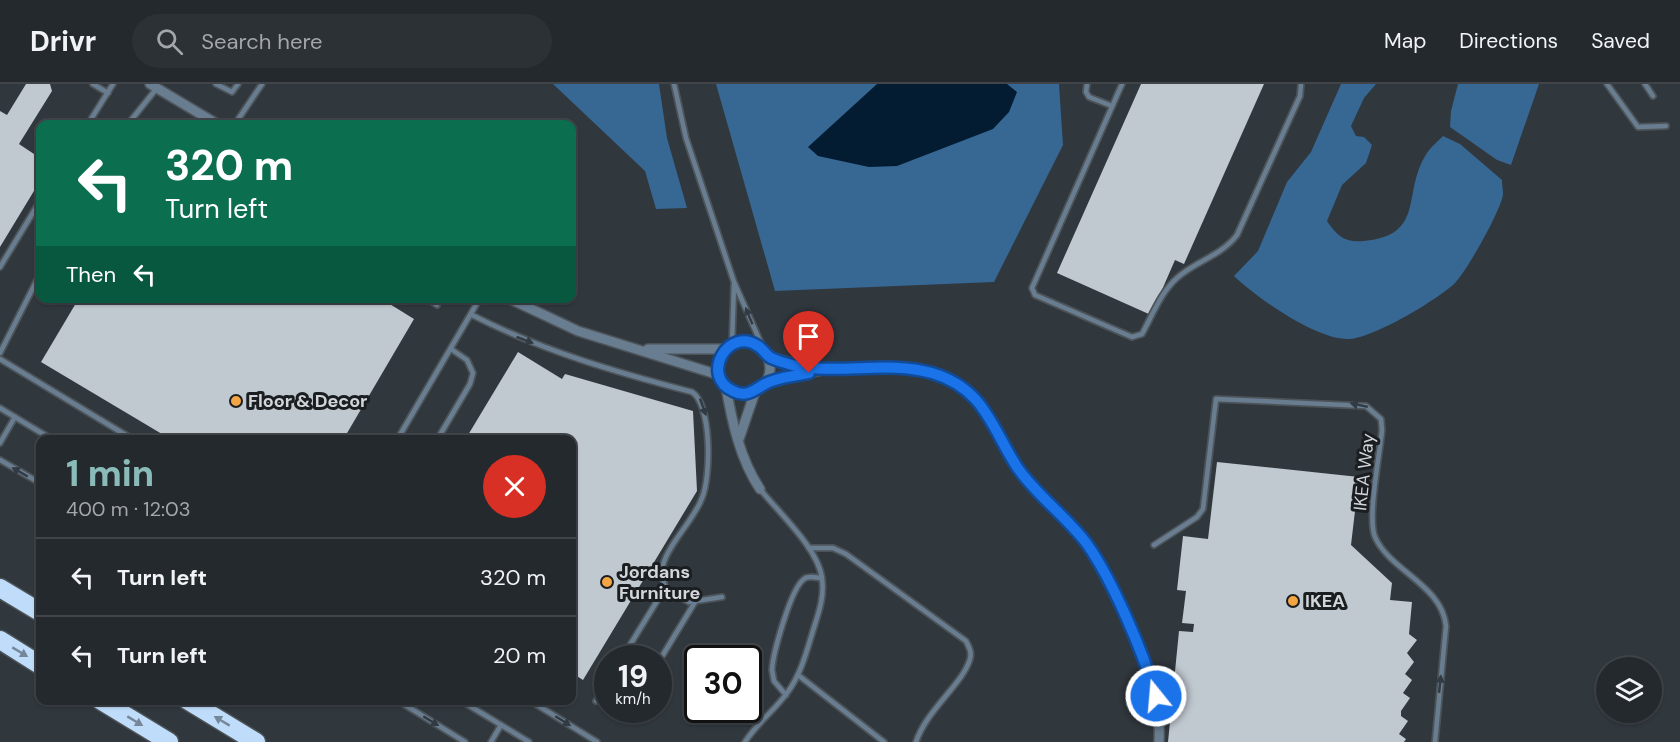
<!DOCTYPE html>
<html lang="en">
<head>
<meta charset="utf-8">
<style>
	body { margin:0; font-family:"DM Sans",sans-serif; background:#2c3136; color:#f1f3f6; height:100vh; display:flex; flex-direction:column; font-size:22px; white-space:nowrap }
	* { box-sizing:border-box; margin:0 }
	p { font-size:20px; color:#a3a6aa }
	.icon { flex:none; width:33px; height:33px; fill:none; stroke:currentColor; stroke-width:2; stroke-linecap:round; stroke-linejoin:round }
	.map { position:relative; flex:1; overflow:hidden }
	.panel { position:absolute; left:36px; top:351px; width:540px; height:270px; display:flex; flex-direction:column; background:#24292e; border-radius:12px; box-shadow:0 2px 4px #0004,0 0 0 2px #41454a }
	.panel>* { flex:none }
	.hud { position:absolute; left:36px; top:36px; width:540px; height:183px; border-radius:12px; box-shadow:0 2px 4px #0004,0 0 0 2px #41454a; background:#0b6e4f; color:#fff; overflow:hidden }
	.tools { position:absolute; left:1596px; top:573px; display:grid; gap:12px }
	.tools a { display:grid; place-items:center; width:66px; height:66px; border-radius:50%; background:#24292e; box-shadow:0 2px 4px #0004,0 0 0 2px #41454a; font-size:30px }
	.speed { position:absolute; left:594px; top:561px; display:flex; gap:12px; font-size:30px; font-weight:700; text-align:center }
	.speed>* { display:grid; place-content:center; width:78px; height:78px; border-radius:50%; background:#24292e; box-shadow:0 2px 4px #0004,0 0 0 2px #41454a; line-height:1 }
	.speed small { font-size:15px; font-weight:400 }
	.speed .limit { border:3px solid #111; border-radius:9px; background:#fff; color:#111 }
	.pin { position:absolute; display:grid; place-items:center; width:51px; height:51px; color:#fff; margin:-62px -26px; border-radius:50% 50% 50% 0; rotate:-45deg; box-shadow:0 0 6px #0007 }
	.pin .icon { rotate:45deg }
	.me { position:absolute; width:66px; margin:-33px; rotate:343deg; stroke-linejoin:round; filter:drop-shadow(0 0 4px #0008) }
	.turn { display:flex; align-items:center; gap:21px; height:126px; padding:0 30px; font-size:27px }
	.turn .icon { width:78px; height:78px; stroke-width:2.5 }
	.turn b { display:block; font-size:42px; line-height:51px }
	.then { display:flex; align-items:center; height:57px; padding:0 30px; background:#0003; gap:12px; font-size:22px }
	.round { display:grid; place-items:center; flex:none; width:63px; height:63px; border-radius:32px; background:#2c3136 }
	.summary { display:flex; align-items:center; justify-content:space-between; height:102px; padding:0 30px }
	h1 { font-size:36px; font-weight:800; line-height:45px; color:#8bbbb9 }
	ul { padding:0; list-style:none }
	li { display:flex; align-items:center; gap:18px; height:78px; padding:0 30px; border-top:2px solid #41454a }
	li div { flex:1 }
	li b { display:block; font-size:22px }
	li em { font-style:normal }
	header { display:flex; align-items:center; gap:36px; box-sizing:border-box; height:84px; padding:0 30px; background:#24292e; border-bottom:2px solid #41454a }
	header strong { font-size:28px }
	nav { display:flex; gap:33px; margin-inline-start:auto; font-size:21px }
	.search { width:420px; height:54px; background:#2c3136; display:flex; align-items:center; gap:15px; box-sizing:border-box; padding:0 21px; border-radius:33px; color:#a3a6aa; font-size:22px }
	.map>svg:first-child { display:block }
	.forest { fill:#376793 }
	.water { fill:#041c32 }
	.building { fill:#c0c8d0 }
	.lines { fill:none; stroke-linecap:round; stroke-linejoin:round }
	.service-casing { stroke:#4d5459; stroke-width:8 }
	.minor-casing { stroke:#4d5459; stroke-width:12 }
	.motorway-casing { stroke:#4d5459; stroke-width:21 }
	.service { stroke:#697d91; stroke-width:4.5 }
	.minor { stroke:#697d91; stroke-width:9 }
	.motorway { stroke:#bfddfb; stroke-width:18 }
	.oneway { fill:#323a43 }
	.oneway2 { fill:#758799 }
	.route-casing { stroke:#114b97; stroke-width:15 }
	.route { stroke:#1a73e8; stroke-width:10 }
	.poi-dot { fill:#f3a443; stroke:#1b1e21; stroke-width:2 }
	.labels { text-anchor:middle; stroke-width:6; stroke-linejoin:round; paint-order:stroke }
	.poi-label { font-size:18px; font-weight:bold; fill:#d2d6da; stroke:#1b1e21; text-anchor:start }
	.street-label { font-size:18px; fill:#d2d6da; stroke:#1b1e21 }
</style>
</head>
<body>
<header>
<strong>Drivr</strong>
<div class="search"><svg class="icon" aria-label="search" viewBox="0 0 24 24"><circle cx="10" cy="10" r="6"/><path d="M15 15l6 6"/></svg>Search here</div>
<nav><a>Map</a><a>Directions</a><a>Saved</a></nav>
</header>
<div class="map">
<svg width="1680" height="658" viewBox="0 0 1680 658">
	<rect width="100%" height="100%" fill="#30373d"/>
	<!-- forest -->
	<g class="forest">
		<polygon points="553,0 659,0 667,54 687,124 656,125 645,87"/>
		<polygon points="716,0 1059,0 1063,61 994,198 775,207"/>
		<path d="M1341,0H1376L1364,14L1351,42L1356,52L1364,53L1372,61L1366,79L1342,101L1327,137C1337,152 1345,159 1364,157C1427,151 1401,108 1427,69C1431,63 1438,57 1443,52L1460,60L1502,96C1502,101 1503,106 1503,110C1502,125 1466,188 1455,199C1437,216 1375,253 1350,255C1318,257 1257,214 1234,192L1258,167L1287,98L1311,68Z"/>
		<polygon points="1458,0 1539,0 1511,81 1497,76 1450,43 1451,27"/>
	</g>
	<!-- water -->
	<polygon class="water" points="877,0 1007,0 1017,8 1009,28 993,45 897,82 869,83 818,72 808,63"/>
	<!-- building -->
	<g class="building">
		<polygon points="26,0 50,0 52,7 19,60 40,74 40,97 0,163 0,27 7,31"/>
		<polygon points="1141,0 1264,0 1184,180 1175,176 1151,231 1057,189"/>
		<polygon points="79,214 380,214 414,235 343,356 172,356 41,278"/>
		<polygon points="518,268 562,295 565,290 693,327 697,407 583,596 572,589 572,356 465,356"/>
		<polygon points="1217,378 1359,393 1351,461 1392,499 1390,516 1412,518 1409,550 1417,556 1407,569 1414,578 1405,590 1412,596 1403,609 1410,614 1401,627 1401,632 1408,637 1399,650 1406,655 1404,658 1168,658 1179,547 1193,548 1194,540 1182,539 1186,507 1177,506 1183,452 1208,455"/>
	</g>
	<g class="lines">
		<defs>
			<g id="service">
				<polyline points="93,0 108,9"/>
				<polyline points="216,0 232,8 238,0"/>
				<polyline points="674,0 686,54 734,198 764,266"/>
				<polyline points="1087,0 1086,8 1089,13 1112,22"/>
				<path d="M1122,0L1032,204L1035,211L1132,253L1142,250C1152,232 1161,208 1177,194C1196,177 1221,172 1237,151L1300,12L1301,0"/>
				<polyline points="1607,0 1638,43 1666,42"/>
				<polyline points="1645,0 1653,12"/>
				<polyline points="88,40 113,0"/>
				<polyline points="128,40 157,4"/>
				<polyline points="235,40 262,0"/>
				<polyline points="0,183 40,117"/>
				<polyline points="426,214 437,221"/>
				<path d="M472,231C543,267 615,288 692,308C712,321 711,393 702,414C694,436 669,459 663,481C661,488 664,497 665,504"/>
				<polyline points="732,260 734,200"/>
				<polyline points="0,269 40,190"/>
				<polyline points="0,275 134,356"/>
				<polyline points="0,324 53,356"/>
				<polyline points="397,356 480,214"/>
				<polyline points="437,356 470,300 473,289 467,276 451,265"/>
				<polyline points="0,359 15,333"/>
				<polyline points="0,376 40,399"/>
				<path d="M1154,461L1197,433L1203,425L1216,315L1366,322L1381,335L1382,346C1380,369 1367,434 1375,453C1390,487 1442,501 1446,542L1435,658"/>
				<path d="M809,464H833L846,470L966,557C969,563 972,568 970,575C963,600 927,625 916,658"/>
				<polyline points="622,574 665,504 689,518 722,513"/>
				<polyline points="658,579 695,518"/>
				<polyline points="798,591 884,658"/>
				<path d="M786,611L774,597L772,586C773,569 791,504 804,495C809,491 816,494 822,494"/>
				<polyline points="397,616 465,658"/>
				<polyline points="460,616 529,658"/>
				<polyline points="529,616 597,658"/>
				<polyline points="596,617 608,599"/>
				<polyline points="491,658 501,641"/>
				<path d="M745,658C757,639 774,627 787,609C800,592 806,570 812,550C817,533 825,514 822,495C819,465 779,429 760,405"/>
			</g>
			<g id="minor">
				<polyline points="150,0 217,40"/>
				<polyline points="508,214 578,247 719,291"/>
				<circle cx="744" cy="284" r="26"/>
				<polyline points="648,265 726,265"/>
				<polyline points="768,273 817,285"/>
				<path d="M765,300C784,295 803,289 822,286C850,283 910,281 935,290C989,311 989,341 1017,382C1037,411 1066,432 1087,460C1096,474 1103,489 1111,504C1135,551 1162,603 1159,658"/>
				<path d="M726,303C732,338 740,375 760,405"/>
				<polyline points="739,355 755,308"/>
			</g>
			<g id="motorway">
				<polyline points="0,504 40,528"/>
				<polyline points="0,556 40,581"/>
				<polyline points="100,616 169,658"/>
				<polyline points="187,616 256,658"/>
			</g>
		</defs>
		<!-- service casing -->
		<use href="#service" class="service-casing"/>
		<!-- minor casing -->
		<use href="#minor" class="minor-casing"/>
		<!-- motorway casing -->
		<use href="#motorway" class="motorway-casing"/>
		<!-- service -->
		<use href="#service" class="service"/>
		<!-- minor -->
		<use href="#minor" class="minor"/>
		<!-- motorway -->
		<use href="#motorway" class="motorway"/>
	</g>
	<!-- one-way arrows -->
	<defs><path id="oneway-solid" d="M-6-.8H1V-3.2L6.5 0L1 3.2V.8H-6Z" transform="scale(1.5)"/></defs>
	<g class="oneway">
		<use href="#oneway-solid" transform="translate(749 232) rotate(-113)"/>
		<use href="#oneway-solid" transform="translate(525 256) rotate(21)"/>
		<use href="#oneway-solid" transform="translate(1359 321) rotate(-168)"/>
		<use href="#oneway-solid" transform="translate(703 323) rotate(70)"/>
		<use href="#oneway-solid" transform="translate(20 388) rotate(-150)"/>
		<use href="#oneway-solid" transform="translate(1440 600) rotate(-84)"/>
		<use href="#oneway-solid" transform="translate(431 637) rotate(31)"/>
		<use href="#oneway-solid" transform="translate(563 637) rotate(32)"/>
	</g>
	<g class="oneway2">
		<use href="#oneway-solid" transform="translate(20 568) rotate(31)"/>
		<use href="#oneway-solid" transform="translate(135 637) rotate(31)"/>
		<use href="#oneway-solid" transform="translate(222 637) rotate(-149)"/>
	</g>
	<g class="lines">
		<defs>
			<path id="route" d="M809,289C796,292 777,293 765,300C754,306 747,314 733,307C700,292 728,242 758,262C763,265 766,271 771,274C823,297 879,274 932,289C985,305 991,343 1017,383C1037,412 1066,432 1087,460C1113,497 1143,568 1156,612"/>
		</defs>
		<!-- route casing -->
		<use href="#route" class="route-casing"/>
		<!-- route -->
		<use href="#route" class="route"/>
	</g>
	<!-- markers -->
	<g class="poi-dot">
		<circle cx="236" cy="317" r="6"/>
		<circle cx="607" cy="498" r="6"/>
		<circle cx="1293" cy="517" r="6"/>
	</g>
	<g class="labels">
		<!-- poi labels -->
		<g class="poi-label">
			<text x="248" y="323">Floor &amp; Decor</text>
			<text x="619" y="494">Jordans<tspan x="619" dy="21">Furniture</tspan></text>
			<text x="1305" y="523">IKEA</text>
		</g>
		<!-- street labels -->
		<g class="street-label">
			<text transform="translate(1364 388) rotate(-84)" y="6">IKEA Way</text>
		</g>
	</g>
</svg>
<div class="tools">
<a><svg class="icon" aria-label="layers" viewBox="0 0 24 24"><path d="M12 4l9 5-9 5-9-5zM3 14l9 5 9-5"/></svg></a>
</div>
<div class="speed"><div>19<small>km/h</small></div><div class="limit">30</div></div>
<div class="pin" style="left:809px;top:289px;background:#d93025"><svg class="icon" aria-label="arrive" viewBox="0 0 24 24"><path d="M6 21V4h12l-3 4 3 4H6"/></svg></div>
<svg class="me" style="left:1156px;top:612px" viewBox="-20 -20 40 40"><circle r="17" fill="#1a73e8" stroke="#fff" stroke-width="3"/><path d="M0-11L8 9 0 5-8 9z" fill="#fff"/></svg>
<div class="hud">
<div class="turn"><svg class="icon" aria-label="left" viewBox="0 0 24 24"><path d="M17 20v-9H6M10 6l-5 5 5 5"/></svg><div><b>320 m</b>Turn left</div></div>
<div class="then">Then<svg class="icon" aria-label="left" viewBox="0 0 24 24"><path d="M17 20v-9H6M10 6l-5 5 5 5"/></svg></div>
</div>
<section class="panel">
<div class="summary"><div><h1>1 min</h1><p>400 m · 12:03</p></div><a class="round" style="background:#d93025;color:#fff"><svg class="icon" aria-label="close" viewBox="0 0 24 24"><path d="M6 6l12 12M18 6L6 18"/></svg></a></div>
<ul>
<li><svg class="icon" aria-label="left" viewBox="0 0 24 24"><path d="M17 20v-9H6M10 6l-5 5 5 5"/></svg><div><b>Turn left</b></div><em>320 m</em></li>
<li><svg class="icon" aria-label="left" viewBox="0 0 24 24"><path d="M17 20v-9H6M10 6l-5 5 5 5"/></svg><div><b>Turn left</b></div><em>20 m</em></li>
</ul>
</section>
</div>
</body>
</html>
